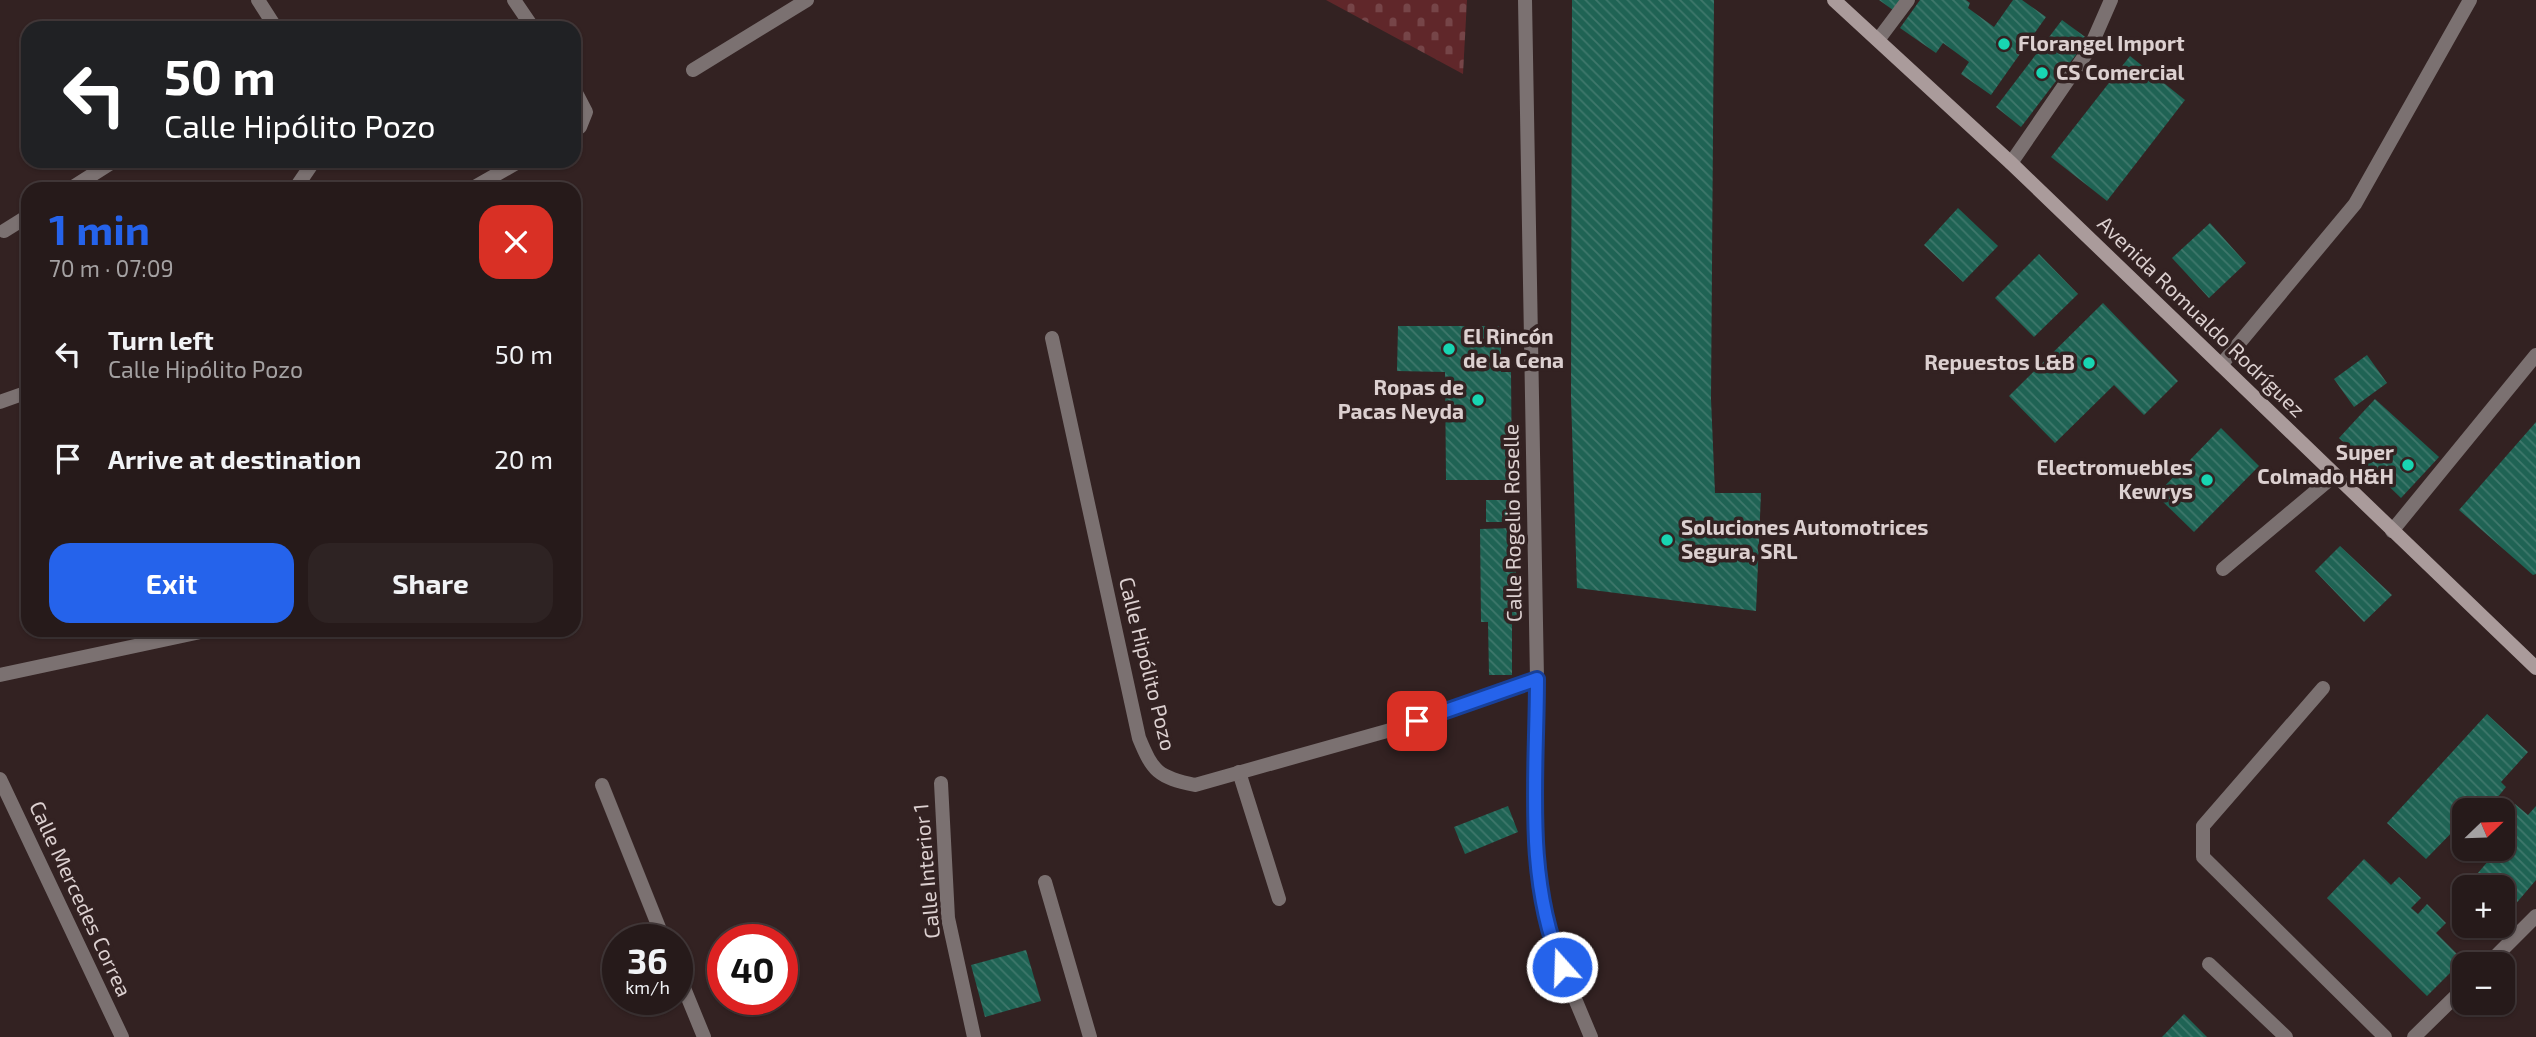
<!DOCTYPE html>
<html lang="en">
<head>
<meta charset="utf-8">
<style>
	body { margin:0; font-family:"Exo 2",sans-serif; background:#2e2323; color:#f1f3f6; height:100vh; display:flex; flex-direction:column; font-size:26px; white-space:nowrap }
	* { box-sizing:border-box; margin:0 }
	p { font-size:23px; color:#a4a1a2 }
	.icon { flex:none; width:38px; height:38px; fill:none; stroke:currentColor; stroke-width:2; stroke-linecap:round; stroke-linejoin:round }
	.map { position:relative; flex:1; overflow:hidden }
	.details { position:absolute; left:21px; top:182px; width:560px; height:455px; display:flex; flex-direction:column; background:#261a1a; border-radius:21px; box-shadow:0 2px 5px #0004,0 0 0 2px #423839 }
	.details>* { flex:none }
	.top-card { position:absolute; left:21px; top:21px; width:560px; height:147px; border-radius:21px; box-shadow:0 2px 5px #0004,0 0 0 2px #423839; background:#202124; color:#fff; overflow:hidden }
	.needle { width:46px; rotate:67deg }
	.controls { position:absolute; left:2452px; top:798px; display:grid; gap:14px }
	.controls a { display:grid; place-items:center; width:63px; height:63px; border-radius:14px; background:#261a1a; box-shadow:0 2px 5px #0004,0 0 0 2px #423839; font-size:35px }
	.speed { position:absolute; left:602px; top:924px; display:flex; gap:14px; font-size:35px; font-weight:700; text-align:center }
	.speed>* { display:grid; place-content:center; width:91px; height:91px; border-radius:50%; background:#261a1a; box-shadow:0 2px 5px #0004,0 0 0 2px #423839; line-height:1 }
	.speed small { font-size:18px; font-weight:400 }
	.speed .limit { border:10px solid #d22; background:#fff; color:#111 }
	.pin { position:absolute; display:grid; place-items:center; width:60px; height:60px; color:#fff; margin:-30px; border-radius:14px; box-shadow:0 4px 10px #0006 }
	.me { position:absolute; width:77px; margin:-38px; rotate:340deg; stroke-linejoin:round; filter:drop-shadow(0 0 5px #0008) }
	.turn { display:flex; align-items:center; gap:24px; height:147px; padding:0 28px; font-size:32px }
	.turn .icon { width:91px; height:91px; stroke-width:2.5 }
	.turn b { display:block; font-size:49px; line-height:60px }
	.round { display:grid; place-items:center; flex:none; width:74px; height:74px; border-radius:21px; background:#2e2323 }
	.overview { display:flex; align-items:center; justify-content:space-between; height:119px; padding:0 28px }
	h1 { font-size:42px; font-weight:700; line-height:52px; color:#2563eb }
	.cta { display:flex; gap:14px; margin-top:auto; padding:14px 28px }
	.cta a { flex:1; height:80px; border-radius:21px; background:#2563eb; color:#fff; font-size:28px; font-weight:700; line-height:80px; text-align:center }
	.cta a+a { background:#2e2323; color:#f1f3f6 }
	ul { padding:0; list-style:none }
	li { display:flex; align-items:center; gap:21px; height:105px; padding:0 28px }
	li div { flex:1 }
	li b { display:block; font-size:26px }
	li em { font-style:normal }
	.map>svg:first-child { display:block }
	.cemetery { fill:url(#cemetery-stones) }
	.building { fill:url(#building-back-hatch) }
	.lines { fill:none; stroke-linecap:round; stroke-linejoin:round }
	.service { stroke:#7b7171; stroke-width:14 }
	.minor { stroke:#7b7171; stroke-width:14 }
	.tertiary { stroke:#7b7171; stroke-width:14 }
	.secondary { stroke:#aa9b9b; stroke-width:14 }
	.route-casing { stroke:#184099; stroke-width:18 }
	.route { stroke:#2563eb; stroke-width:12 }
	.poi-dot { fill:#18d5b2; stroke:#322; stroke-width:2.5 }
	.labels { text-anchor:middle; stroke-width:7; stroke-linejoin:round; paint-order:stroke }
	.poi-label { font-size:21px; font-weight:bold; fill:#dcd0d0; stroke:#322; text-anchor:start }
	.street-label { font-size:21px; fill:#dcd0d0; stroke:#322 }
</style>
</head>
<body>
<div class="map">
<svg width="2536" height="1037" viewBox="0 0 2536 1037">
	<defs>
		<pattern id="cemetery-stones" width="16" height="16" patternUnits="userSpaceOnUse" patternTransform="scale(1.75)"><rect width="16" height="16" fill="#60272a"/><path d="M2 7V4a2 2 0 0 1 4 0v3zM10 15v-3a2 2 0 0 1 4 0v3z" fill="#764548"/></pattern>
		<pattern id="building-back-hatch" width="6" height="6" patternUnits="userSpaceOnUse" patternTransform="scale(1.75)"><rect width="6" height="6" fill="#1f6354"/><path d="M-1 5l2 2M0 0l6 6M5-1l2 2" fill="none" stroke="#3f786c"/></pattern>
	</defs>
	<rect width="100%" height="100%" fill="#322"/>
	<!-- cemetery -->
	<polygon class="cemetery" points="1326,0 1467,0 1463,74"/>
	<!-- building -->
	<g class="building">
		<polygon points="1572,0 1714,0 1711,399 1715,493 1761,493 1756,611 1577,588 1571,398"/>
		<polygon points="1879,0 1900,0 1893,10"/>
		<polygon points="1920,0 1966,0 1970,3 1968,8 1994,27 2013,0 2022,0 2046,17 1991,95 1961,74 1969,62 1943,43 1936,53 1900,28"/>
		<polygon points="2062,20 2088,39 2021,127 1996,107"/>
		<polygon points="2130,56 2185,100 2107,201 2051,157"/>
		<polygon points="1958,208 1998,246 1963,282 1924,245"/>
		<polygon points="2210,223 2246,263 2209,298 2172,258"/>
		<polygon points="2039,254 2078,294 2034,337 1995,298"/>
		<polygon points="2103,303 2178,381 2144,415 2114,385 2055,443 2009,396"/>
		<polygon points="1398,326 1501,326 1501,372 1511,372 1512,480 1446,480 1445,372 1397,371"/>
		<polygon points="2367,355 2387,383 2354,407 2334,379"/>
		<polygon points="2375,399 2439,457 2401,498 2339,438"/>
		<polygon points="2536,422 2536,574 2533,575 2459,510"/>
		<polygon points="2221,428 2259,466 2194,532 2156,495"/>
		<polygon points="1486,500 1518,500 1517,522 1486,522"/>
		<polygon points="1515,528 1517,622 1512,621 1512,675 1489,675 1488,622 1481,622 1480,529"/>
		<polygon points="2340,546 2392,595 2364,622 2315,571"/>
		<polygon points="2487,714 2528,752 2501,782 2506,787 2492,804 2484,797 2475,806 2480,810 2464,810 2464,820 2426,859 2387,823"/>
		<polygon points="2515,804 2528,815 2536,806 2536,880 2502,920 2502,887 2466,887 2495,853 2491,849 2502,849 2502,819"/>
		<polygon points="1508,806 1518,832 1465,854 1454,827"/>
		<polygon points="2364,859 2391,885 2399,877 2421,898 2411,908 2418,914 2427,904 2446,923 2436,933 2463,960 2427,996 2327,898"/>
		<polygon points="1026,950 1041,1001 985,1017 971,965"/>
		<polygon points="2184,1014 2207,1037 2162,1037"/>
	</g>
	<g class="lines">
		<!-- service -->
		<g class="service">
			<polyline points="1878,40 1908,0"/>
			<polyline points="2223,569 2335,475"/>
			<polyline points="2323,688 2203,826 2203,857 2385,1037"/>
			<polyline points="1239,772 1279,899"/>
			<polyline points="2209,964 2286,1037"/>
		</g>
		<!-- minor -->
		<g class="minor">
			<polyline points="258,0 276,28"/>
			<polyline points="514,0 533,28"/>
			<polyline points="693,70 807,0"/>
			<polyline points="574,89 586,112 580,127 574,131"/>
			<polyline points="2011,163 2090,48 2111,0"/>
			<polyline points="70,189 114,161"/>
			<polyline points="295,189 314,161"/>
			<polyline points="471,189 520,161"/>
			<polyline points="4,231 28,216"/>
			<path d="M1052,338L1139,738C1153,772 1158,777 1195,785L1394,729L1537,679"/>
			<polyline points="2221,365 2355,204 2470,0"/>
			<polyline points="0,402 28,392"/>
			<polyline points="2392,531 2536,355"/>
			<polyline points="0,675 210,630"/>
			<polyline points="0,779 122,1037"/>
			<polyline points="941,783 948,918 974,1037"/>
			<polyline points="602,785 664,940"/>
			<polyline points="1045,882 1090,1037"/>
			<polyline points="2488,964 2536,916"/>
			<polyline points="677,971 704,1037"/>
			<polyline points="2414,1037 2464,988"/>
		</g>
		<!-- tertiary -->
		<polyline class="tertiary" points="1525,0 1537,679 1537,843 1540,892 1552,944 1591,1037"/>
		<!-- secondary -->
		<polyline class="secondary" points="1834,0 2011,163 2536,668"/>
	</g>
	<g class="lines">
		<defs>
			<path id="route" d="M1417,721L1537,679C1537,774 1524,877 1562,967"/>
		</defs>
		<!-- route casing -->
		<use href="#route" class="route-casing"/>
		<!-- route -->
		<use href="#route" class="route"/>
	</g>
	<!-- markers -->
	<g class="poi-dot">
		<circle cx="2004" cy="44" r="7"/>
		<circle cx="2042" cy="73" r="7"/>
		<circle cx="1449" cy="349" r="7"/>
		<circle cx="2089" cy="363" r="7"/>
		<circle cx="1478" cy="400" r="7"/>
		<circle cx="2408" cy="465" r="7"/>
		<circle cx="2207" cy="480" r="7"/>
		<circle cx="1667" cy="540" r="7"/>
	</g>
	<g class="labels">
		<!-- poi labels -->
		<g class="poi-label">
			<text x="2018" y="51">Florangel Import</text>
			<text x="2056" y="80">CS Comercial</text>
			<text x="1463" y="344">El Rincón<tspan x="1463" dy="24">de la Cena</tspan></text>
			<text x="2075" y="370" text-anchor="end">Repuestos L&amp;B</text>
			<text x="1464" y="395" text-anchor="end">Ropas de<tspan x="1464" dy="24">Pacas Neyda</tspan></text>
			<text x="2394" y="460" text-anchor="end">Super<tspan x="2394" dy="24">Colmado H&amp;H</tspan></text>
			<text x="2193" y="475" text-anchor="end">Electromuebles<tspan x="2193" dy="24">Kewrys</tspan></text>
			<text x="1681" y="535">Soluciones Automotrices<tspan x="1681" dy="24">Segura, SRL</tspan></text>
		</g>
		<!-- street labels -->
		<g class="street-label">
			<text transform="translate(2201 317) rotate(44)" y="7">Avenida Romualdo Rodríguez</text>
			<text transform="translate(1513 523) rotate(-91)" y="7">Calle Rogelio Roselle</text>
			<text transform="translate(1147 664) rotate(76)" y="7">Calle Hipólito Pozo</text>
			<text transform="translate(927 871) rotate(-95)" y="7">Calle Interior 1</text>
			<text transform="translate(80 899) rotate(65)" y="7">Calle Mercedes Correa</text>
		</g>
	</g>
</svg>
<div class="controls">
<a><svg class="needle" viewBox="-14 -14 28 28"><path d="M0-13l5 13h-10z" fill="#e53935"/><path d="M0 13l5-13h-10z" fill="#a4a1a2"/></svg></a>
<a>+</a>
<a>−</a>
</div>
<div class="speed"><div>36<small>km/h</small></div><div class="limit">40</div></div>
<div class="pin" style="left:1417px;top:721px;background:#d93025"><svg class="icon" aria-label="arrive" viewBox="0 0 24 24"><path d="M6 21V4h12l-3 4 3 4H6"/></svg></div>
<svg class="me" style="left:1562px;top:967px" viewBox="-20 -20 40 40"><circle r="17" fill="#2563eb" stroke="#fff" stroke-width="3"/><path d="M0-11L8 9 0 5-8 9z" fill="#fff"/></svg>
<div class="top-card">
<div class="turn"><svg class="icon" aria-label="left" viewBox="0 0 24 24"><path d="M17 20v-9H6M10 6l-5 5 5 5"/></svg><div><b>50 m</b>Calle Hipólito Pozo</div></div>
</div>
<section class="details">
<div class="overview"><div><h1>1 min</h1><p>70 m · 07:09</p></div><a class="round" style="background:#d93025;color:#fff"><svg class="icon" aria-label="close" viewBox="0 0 24 24"><path d="M6 6l12 12M18 6L6 18"/></svg></a></div>
<ul>
<li><svg class="icon" aria-label="left" viewBox="0 0 24 24"><path d="M17 20v-9H6M10 6l-5 5 5 5"/></svg><div><b>Turn left</b><p>Calle Hipólito Pozo</p></div><em>50 m</em></li>
<li><svg class="icon" aria-label="arrive" viewBox="0 0 24 24"><path d="M6 21V4h12l-3 4 3 4H6"/></svg><div><b>Arrive at destination</b></div><em>20 m</em></li>
</ul>
<div class="cta"><a>Exit</a><a>Share</a></div>
</section>
</div>
</body>
</html>
